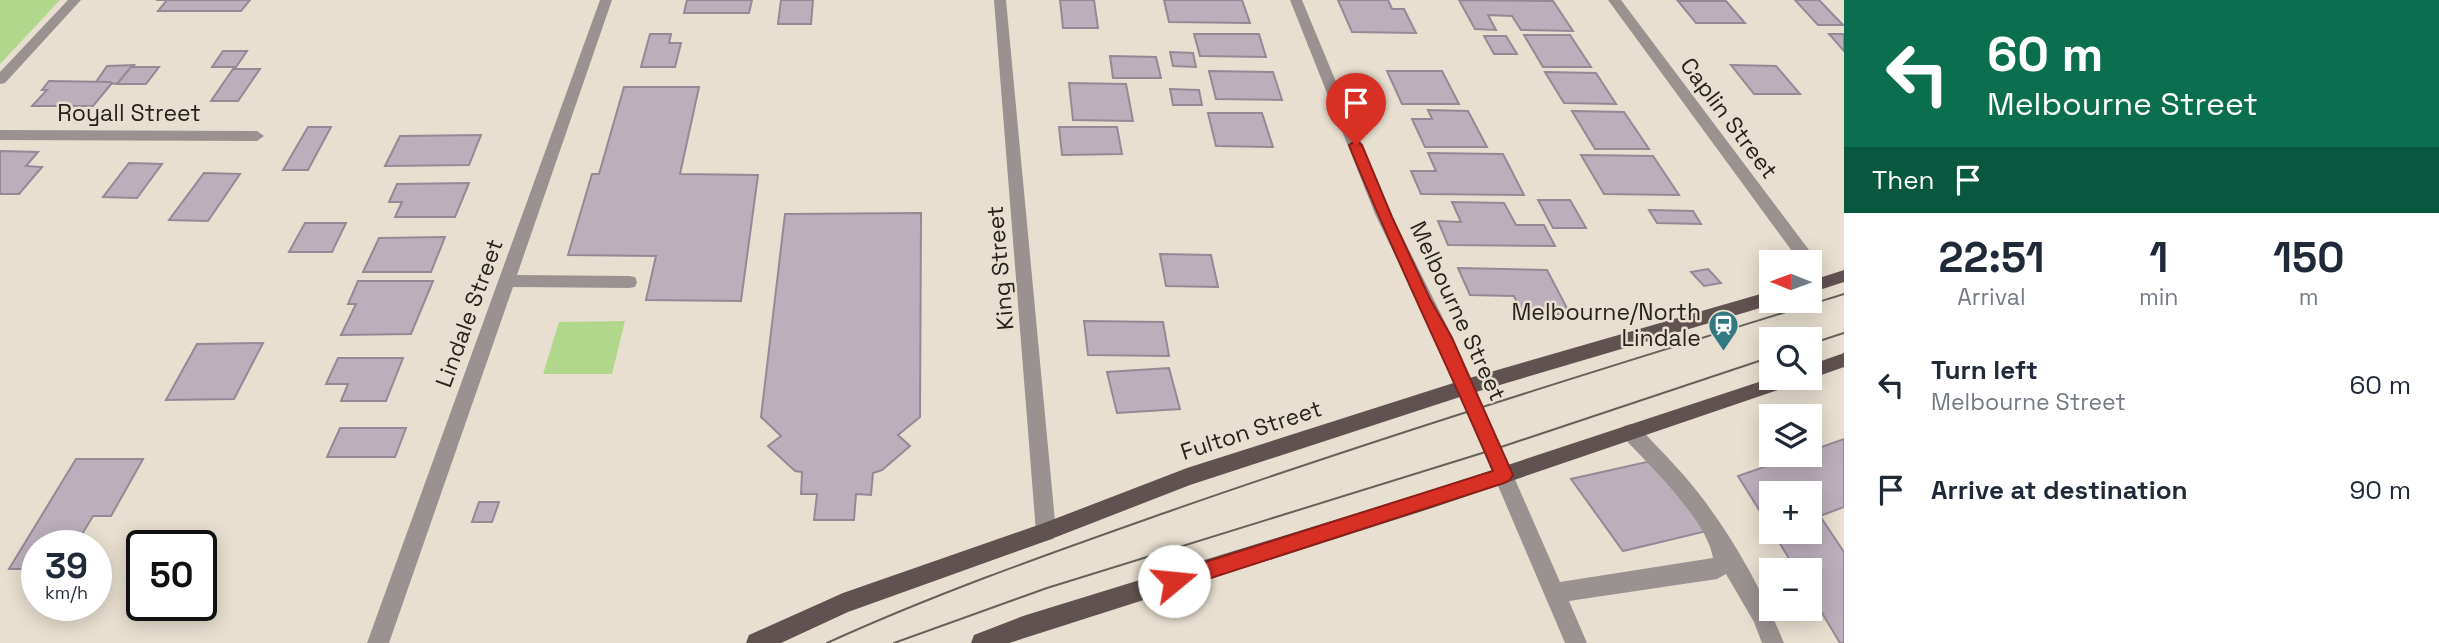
<!DOCTYPE html>
<html lang="en">
<head>
<meta charset="utf-8">
<style>
	body { margin:0; font-family:"Space Grotesk",sans-serif; background:#f6f6f7; color:#1f2937; height:100vh; display:flex; flex-direction:column; font-size:26px; white-space:nowrap }
	* { box-sizing:border-box; margin:0 }
	p { font-size:23px; color:#747a83 }
	.icon { flex:none; width:38px; height:38px; fill:none; stroke:currentColor; stroke-width:2; stroke-linecap:round; stroke-linejoin:round }
	.map { position:relative; flex:1; overflow:hidden }
	.drawer { display:flex; flex-direction:column; background:#fff; width:595px }
	.drawer>* { flex:none }
	.banner { background:#0b6e4f; color:#fff; overflow:hidden }
	.needle { width:46px; rotate:271deg }
	.buttons { position:absolute; left:1759px; top:250px; display:grid; gap:14px }
	.buttons a { display:grid; place-items:center; width:63px; height:63px; border-radius:0px; background:#fff; box-shadow:0 4px 18px #0003; font-size:35px }
	.speed { position:absolute; left:21px; top:530px; display:flex; gap:14px; font-size:35px; font-weight:700; text-align:center }
	.speed>* { display:grid; place-content:center; width:91px; height:91px; border-radius:50%; background:#fff; box-shadow:0 4px 18px #0003; line-height:1 }
	.speed small { font-size:18px; font-weight:400 }
	.speed .limit { border:4px solid #111; border-radius:10px; background:#fff; color:#111 }
	.pin { position:absolute; display:grid; place-items:center; width:60px; height:60px; color:#fff; margin:-72px -30px; border-radius:50% 50% 50% 0; rotate:-45deg; box-shadow:0 0 7px #0007 }
	.pin .icon { rotate:45deg }
	.me { position:absolute; width:77px; margin:-38px; rotate:73deg; stroke-linejoin:round; filter:drop-shadow(0 0 5px #0008) }
	.turn { display:flex; align-items:center; gap:24px; height:147px; padding:0 28px; font-size:32px }
	.turn .icon { width:91px; height:91px; stroke-width:2.5 }
	.turn b { display:block; font-size:49px; line-height:60px }
	.then { display:flex; align-items:center; height:66px; padding:0 28px; background:#0003; gap:14px; font-size:26px }
	.eta { display:flex; justify-content:space-evenly; align-items:center; height:119px; text-align:center }
	.eta b { font-size:42px; font-weight:700; line-height:49px }
	ul { padding:0; list-style:none }
	li { display:flex; align-items:center; gap:21px; height:105px; padding:0 28px }
	li div { flex:1 }
	li b { display:block; font-size:26px }
	li em { font-style:normal }
	main { display:flex; flex:1; min-height:0 }
	.map>svg:first-child { display:block }
	.green { fill:#b1d78d }
	.building { fill:#bcafbc; stroke:#958996; stroke-width:2 }
	.lines { fill:none; stroke-linecap:round; stroke-linejoin:round }
	.minor { fill:#9a9290; fill-rule:evenodd }
	.major { fill:#605250; fill-rule:evenodd }
	.tram { stroke:#676259; stroke-width:2 }
	.route { fill:#d93025; stroke:#8d1f18; stroke-width:2 }
	.labels { text-anchor:middle; stroke-width:5; stroke-linejoin:round; paint-order:stroke }
	.street-label { font-size:23px; fill:#26231e; stroke:#e8dfd0 }
	.poi-label { font-size:23px; fill:#26231e; stroke:#e8dfd0; text-anchor:end }
</style>
</head>
<body>
<main>
<div class="map">
<svg width="1844" height="643" viewBox="0 0 1844 643">
	<rect width="100%" height="100%" fill="#e8dfd0"/>
	<!-- green -->
	<g class="green">
		<polygon points="0,0 60,0 0,64"/>
		<polygon points="625,321 612,374 543,374 559,322"/>
	</g>
	<!-- building -->
	<g class="building">
		<polygon points="156,0 250,0 241,11 158,11 167,0"/>
		<polygon points="687,0 752,0 749,13 684,13"/>
		<polygon points="781,0 813,0 811,24 778,24"/>
		<polygon points="1060,0 1094,0 1098,28 1063,28"/>
		<polygon points="1164,0 1242,0 1250,23 1169,22"/>
		<polygon points="1338,0 1388,0 1392,9 1404,9 1416,33 1352,32"/>
		<polygon points="1459,0 1553,1 1573,31 1521,30 1512,16 1488,15 1496,30 1475,29"/>
		<polygon points="1795,0 1819,0 1843,25 1818,25"/>
		<polygon points="1678,1 1726,1 1745,23 1696,23"/>
		<polygon points="650,34 671,34 669,43 681,43 675,67 641,67"/>
		<polygon points="1194,34 1259,34 1266,57 1200,56"/>
		<polygon points="1829,34 1844,34 1844,51"/>
		<polygon points="1524,35 1570,35 1591,67 1543,67"/>
		<polygon points="1484,36 1506,36 1517,54 1494,54"/>
		<polygon points="223,51 247,51 236,67 212,67"/>
		<polygon points="1170,52 1193,53 1196,67 1173,66"/>
		<polygon points="1110,56 1156,57 1161,78 1113,78"/>
		<polygon points="134,65 117,84 96,82 107,66"/>
		<polygon points="1731,65 1776,66 1800,94 1754,94"/>
		<polygon points="131,67 159,67 146,84 117,84"/>
		<polygon points="233,69 260,69 238,101 211,101"/>
		<polygon points="1209,71 1273,72 1282,100 1216,99"/>
		<polygon points="1387,71 1442,71 1459,104 1402,104"/>
		<polygon points="1545,72 1596,73 1616,104 1564,103"/>
		<polygon points="49,81 110,82 112,83 93,106 32,106 47,90 42,90"/>
		<polygon points="1069,83 1126,84 1133,121 1073,120"/>
		<polygon points="624,87 699,87 680,174 758,175 741,301 646,300 656,256 568,255 592,174 599,174"/>
		<polygon points="1170,89 1199,90 1202,105 1173,105"/>
		<polygon points="1428,110 1468,111 1487,147 1425,147 1412,119 1432,119"/>
		<polygon points="1572,111 1624,112 1649,149 1595,149"/>
		<polygon points="1208,113 1262,113 1273,147 1216,146"/>
		<polygon points="308,127 331,127 308,170 283,170"/>
		<polygon points="1059,127 1117,127 1122,154 1062,155"/>
		<polygon points="481,135 469,165 385,166 400,136"/>
		<polygon points="0,151 38,152 26,166 42,167 19,194 0,194"/>
		<polygon points="1428,153 1503,154 1524,195 1421,194 1411,171 1436,171"/>
		<polygon points="1581,155 1653,156 1679,195 1604,194"/>
		<polygon points="129,163 162,164 137,198 103,197"/>
		<polygon points="204,173 240,174 208,221 169,220"/>
		<polygon points="469,183 455,217 395,217 402,202 389,202 397,184"/>
		<polygon points="1538,200 1570,200 1586,228 1553,228"/>
		<polygon points="1452,202 1504,203 1516,225 1544,225 1555,246 1448,245 1438,221 1461,222"/>
		<polygon points="1649,210 1693,211 1701,224 1657,223"/>
		<polygon points="921,213 920,417 898,435 910,446 882,470 873,473 871,495 856,494 854,520 814,520 817,494 801,494 802,472 795,471 768,446 781,436 761,417 785,214"/>
		<polygon points="305,223 346,223 332,252 289,252"/>
		<polygon points="445,237 431,272 363,272 379,238"/>
		<polygon points="1160,254 1211,255 1218,287 1166,286"/>
		<polygon points="1458,268 1547,270 1570,314 1522,314 1514,296 1470,295"/>
		<polygon points="1708,269 1721,283 1704,286 1691,272"/>
		<polygon points="358,281 433,281 411,334 341,335 356,304 348,304"/>
		<polygon points="1084,321 1163,322 1169,356 1088,355"/>
		<polygon points="263,343 234,399 166,400 197,344"/>
		<polygon points="338,358 403,358 386,401 341,401 348,384 326,384"/>
		<polygon points="1169,368 1180,409 1117,413 1107,372"/>
		<polygon points="340,428 406,428 395,457 327,457"/>
		<polygon points="1844,439 1844,507 1820,516 1844,552 1844,643 1840,643 1810,593 1810,570 1796,570 1773,532 1810,532 1810,494 1771,494 1771,529 1738,476 1799,455 1810,455 1810,451"/>
		<polygon points="76,459 143,459 111,516 93,516 75,546 37,546 37,569 9,569"/>
		<polygon points="1651,461 1707,531 1623,551 1571,479"/>
		<polygon points="479,502 499,502 492,522 472,522"/>
	</g>
	<g class="lines">
		<!-- minor -->
		<g class="minor">
			<polygon points="68,0 81,0 5,83 0,84 0,72"/>
			<polygon points="600,0 612,0 517,275 629,276 635,277 637,282 635,287 629,288 513,287 389,643 367,643"/>
			<polygon points="994,0 1006,0 1056,532 1053,539 1046,541 1039,539 1036,532"/>
			<path d="M1290,0H1302L1391,214L1453,338L1560,582L1713,558C1707,520 1651,467 1624,438L1621,432L1624,426L1631,424L1638,426C1657,447 1678,467 1696,490C1732,535 1762,590 1784,643H1762L1754,622L1726,574L1717,579L1569,601L1587,643H1565L1435,338L1375,214Z"/>
			<polygon points="1608,0 1621,0 1815,258 1817,262 1815,266 1810,268 1810,262 1800,262"/>
			<polygon points="0,130 257,131 264,136 257,141 0,140"/>
		</g>
		<!-- major -->
		<g class="major">
			<polygon points="1844,270 1844,282 1810,293 1810,281"/>
			<polygon points="1771,291 1771,301 1777,303 1466,395 1190,485 1046,541 848,612 781,643 746,643 749,635 843,593 1044,523 1187,468 1466,379"/>
			<polygon points="1844,353 1844,367 1810,379 1806,378 1810,378 1810,365"/>
			<polygon points="1771,378 1801,378 1798,383 1432,508 1009,643 971,643 974,635 1023,616 1432,490"/>
		</g>
		<!-- tram -->
		<g class="tram">
			<polyline points="1810,344 1844,333"/>
			<path d="M827,643C939,592 1054,552 1170,511C1393,433 1618,364 1844,294"/>
			<polyline points="894,643 1047,588 1492,450 1771,357"/>
		</g>
	</g>
	<!-- route -->
	<path class="route" d="M1356,140L1362,145L1392,217L1430,299L1452,338L1513,475L1510,480L1504,483L1174,590L1167,588L1165,581L1167,575L1174,572L1493,471C1446,361 1393,255 1349,145Z"/>
	<!-- icons -->
	<defs>
		<symbol id="station-pin" viewBox="-11 -11 22 30"><path d="M0 17L-7.5 6A9.5 9.5 0 1 1 7.5 6Z" fill="#317a82" stroke="#e8dfd0"/><path d="M-3-6H3Q5-6 5-4V2Q5 4 3 4L4.5 6H3L1.5 4h-3L-3 6H-4.5L-3 4Q-5 4-5 2V-4Q-5-6-3-6ZM-3.5-4v3h7v-3ZM-3.5 1v1.5H-2V1ZM2 1v1.5H3.5V1Z" fill="#fff"/></symbol>
	</defs>
	<g fill-rule="evenodd">
		<use href="#station-pin" x="1706" y="308" width="35" height="47"/>
	</g>
	<g class="labels">
		<!-- street labels -->
		<g class="street-label">
			<text x="129" y="121">Royall Street</text>
			<text transform="translate(1729 118) rotate(53)" y="8">Caplin Street</text>
			<text transform="translate(1000 268) rotate(-95)" y="8">King Street</text>
			<text transform="translate(1458 311) rotate(65)" y="8">Melbourne Street</text>
			<text transform="translate(469 313) rotate(-70)" y="8">Lindale Street</text>
			<text transform="translate(1251 430) rotate(-18)" y="8">Fulton Street</text>
		</g>
		<!-- poi labels -->
		<g class="poi-label">
			<text x="1701" y="320">Melbourne/North<tspan x="1701" dy="26">Lindale</tspan></text>
		</g>
	</g>
</svg>
<div class="buttons">
<a><svg class="needle" viewBox="-14 -14 28 28"><path d="M0-13l5 13h-10z" fill="#e53935"/><path d="M0 13l5-13h-10z" fill="#747a83"/></svg></a>
<a><svg class="icon" aria-label="search" viewBox="0 0 24 24"><circle cx="10" cy="10" r="6"/><path d="M15 15l6 6"/></svg></a>
<a><svg class="icon" aria-label="layers" viewBox="0 0 24 24"><path d="M12 4l9 5-9 5-9-5zM3 14l9 5 9-5"/></svg></a>
<a>+</a>
<a>−</a>
</div>
<div class="speed"><div>39<small>km/h</small></div><div class="limit">50</div></div>
<div class="pin" style="left:1356px;top:145px;background:#d93025"><svg class="icon" aria-label="arrive" viewBox="0 0 24 24"><path d="M6 21V4h12l-3 4 3 4H6"/></svg></div>
<svg class="me" style="left:1174px;top:581px" viewBox="-20 -20 40 40"><circle r="19" fill="#fff"/><path d="M0-13L10 11 0 6-10 11z" fill="#d93025"/></svg>
</div>
<section class="drawer">
<div class="banner">
<div class="turn"><svg class="icon" aria-label="left" viewBox="0 0 24 24"><path d="M17 20v-9H6M10 6l-5 5 5 5"/></svg><div><b>60 m</b>Melbourne Street</div></div>
<div class="then">Then<svg class="icon" aria-label="arrive" viewBox="0 0 24 24"><path d="M6 21V4h12l-3 4 3 4H6"/></svg></div>
</div>
<div class="eta">
<div><b>22:51</b><p>Arrival</p></div>
<div><b>1</b><p>min</p></div>
<div><b>150</b><p>m</p></div>
</div>
<ul>
<li><svg class="icon" aria-label="left" viewBox="0 0 24 24"><path d="M17 20v-9H6M10 6l-5 5 5 5"/></svg><div><b>Turn left</b><p>Melbourne Street</p></div><em>60 m</em></li>
<li><svg class="icon" aria-label="arrive" viewBox="0 0 24 24"><path d="M6 21V4h12l-3 4 3 4H6"/></svg><div><b>Arrive at destination</b></div><em>90 m</em></li>
</ul>
</section>
</main>
</body>
</html>
